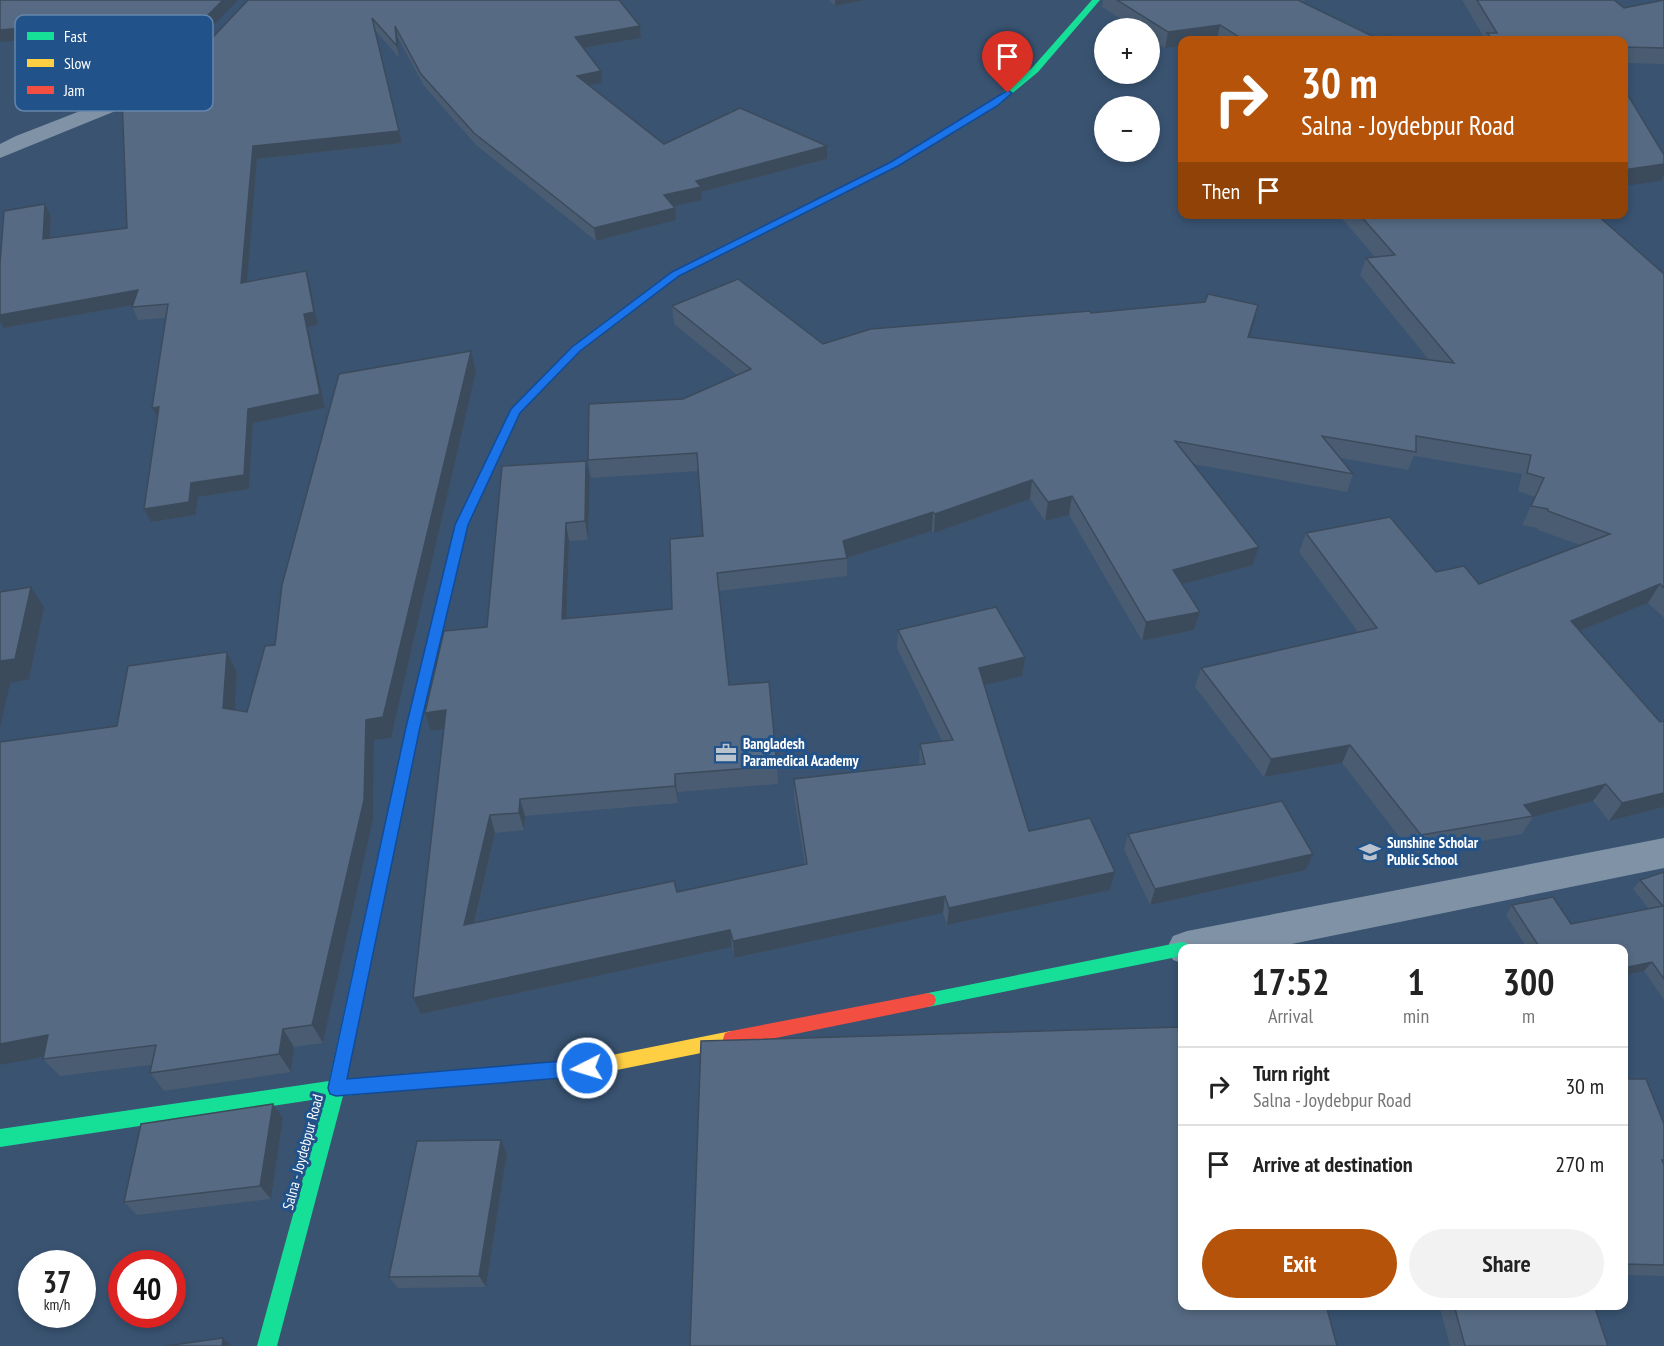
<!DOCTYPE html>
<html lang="en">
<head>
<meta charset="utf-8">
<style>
	body { margin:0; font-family:"PT Sans Narrow",sans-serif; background:#f2f2f2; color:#222; height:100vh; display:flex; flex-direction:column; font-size:22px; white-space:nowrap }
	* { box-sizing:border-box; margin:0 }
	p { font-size:20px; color:#767676 }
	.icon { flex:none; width:33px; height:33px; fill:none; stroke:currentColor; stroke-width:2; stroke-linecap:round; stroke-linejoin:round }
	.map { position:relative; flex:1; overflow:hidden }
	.side { position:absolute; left:1178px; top:944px; width:450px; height:366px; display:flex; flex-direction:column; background:#fff; border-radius:12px; box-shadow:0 3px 9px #0003 }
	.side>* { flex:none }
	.top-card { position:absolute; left:1178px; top:36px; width:450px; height:183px; border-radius:12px; box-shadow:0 3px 9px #0003; background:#b45309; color:#fff; overflow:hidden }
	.controls { position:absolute; left:1094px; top:18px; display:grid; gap:12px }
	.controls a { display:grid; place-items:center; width:66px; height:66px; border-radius:50%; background:#fff; box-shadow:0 3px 9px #0003; font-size:30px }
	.speed { position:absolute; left:18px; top:1250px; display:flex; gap:12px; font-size:30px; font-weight:700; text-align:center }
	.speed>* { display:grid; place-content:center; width:78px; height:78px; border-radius:50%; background:#fff; box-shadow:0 3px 9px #0003; line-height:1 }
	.speed small { font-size:15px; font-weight:400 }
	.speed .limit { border:9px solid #d22; background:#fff; color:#111 }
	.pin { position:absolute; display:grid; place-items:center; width:51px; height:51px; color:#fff; margin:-62px -26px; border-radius:50% 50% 50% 0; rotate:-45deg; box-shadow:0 0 6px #0007 }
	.pin .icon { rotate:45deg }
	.me { position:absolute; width:66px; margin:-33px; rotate:265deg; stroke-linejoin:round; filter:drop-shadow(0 0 4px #0008) }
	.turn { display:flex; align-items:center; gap:21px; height:126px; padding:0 24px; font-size:27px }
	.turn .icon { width:78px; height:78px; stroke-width:2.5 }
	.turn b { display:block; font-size:42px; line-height:51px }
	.then { display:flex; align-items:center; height:57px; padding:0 24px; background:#0003; gap:12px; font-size:22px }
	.eta { display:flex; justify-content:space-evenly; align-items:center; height:102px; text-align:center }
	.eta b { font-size:36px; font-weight:700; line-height:42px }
	.primary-button { display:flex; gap:12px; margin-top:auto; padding:12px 24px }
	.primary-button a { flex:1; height:69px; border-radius:36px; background:#b45309; color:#fff; font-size:24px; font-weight:700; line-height:69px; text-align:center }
	.primary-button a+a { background:#f2f2f2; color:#222 }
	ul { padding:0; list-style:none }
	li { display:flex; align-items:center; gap:18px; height:78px; padding:0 24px; border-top:2px solid #e0e0e0 }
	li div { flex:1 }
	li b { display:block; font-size:22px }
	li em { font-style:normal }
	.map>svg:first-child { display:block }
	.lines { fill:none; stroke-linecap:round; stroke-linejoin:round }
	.street { fill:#8092a6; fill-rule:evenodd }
	.fast { fill:#16e098; fill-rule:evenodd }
	.slow { fill:#ffcf43; fill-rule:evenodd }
	.jam { fill:#f24e42; fill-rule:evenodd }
	.wall { fill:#4a5c71 }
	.shaded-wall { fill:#3c4b5c }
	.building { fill:#566b83; stroke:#3c4b5c; stroke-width:1.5 }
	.route { fill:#1a73e8; stroke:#114b97; stroke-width:1.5 }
	.labels { text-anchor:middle; stroke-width:6; stroke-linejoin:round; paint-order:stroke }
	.poi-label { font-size:15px; font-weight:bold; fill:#fff; stroke:#215289; text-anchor:start }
	.street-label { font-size:15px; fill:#fff; stroke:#215289 }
	.key { fill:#215289; stroke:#6486ac; stroke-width:1.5 }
	.key-label { font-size:16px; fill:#fff }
</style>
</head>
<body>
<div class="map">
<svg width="1664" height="1346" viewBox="0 0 1664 1346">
	<rect width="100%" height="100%" fill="#395371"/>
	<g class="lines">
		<!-- street -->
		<g class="street">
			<polygon points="165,78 172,80 175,84 172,88 0,158 0,144 16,136"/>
			<polygon points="1664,838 1664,868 1272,948 1182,948 1182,963 1173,960 1167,948 1173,936 1187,931"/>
		</g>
		<!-- fast -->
		<g class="fast">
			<polygon points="1092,0 1100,0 1038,72 997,106 898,166 678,276 580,351 520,413 504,447 496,447 494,444 511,410 572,347 672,272 892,162 991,102 1032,68"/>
			<polygon points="440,607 446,612 420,727 347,1079 405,1074 411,1076 414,1082 411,1088 405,1090 343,1096 277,1346 257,1346 325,1098 0,1147 0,1129 329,1081 406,727 434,612"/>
			<polygon points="1182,942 1188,944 1190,948 1182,948 1182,956 928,1007 922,1005 920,1000 922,995 928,993"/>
		</g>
		<!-- slow -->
		<polygon class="slow" points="731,1031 737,1033 739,1039 737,1045 731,1047 587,1076 405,1090 399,1088 396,1082 399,1076 405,1074 587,1060"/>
		<!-- jam -->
		<g class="jam">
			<polygon points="500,440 506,444 467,525 446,612 445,615 435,615 434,612 455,525 494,444"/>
			<polygon points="928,993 934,995 936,1000 934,1005 928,1007 731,1047 725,1045 723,1039 725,1033 731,1031"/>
		</g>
	</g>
	<!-- wall -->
	<g class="wall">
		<polygon points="248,0 640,26 641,38 583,48 602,83 589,86 664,144 827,159 701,192 702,200 674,206 676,220 596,241 476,145 424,86 398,38 399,58 375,30 402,143 257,159 247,282 306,271 310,284 318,325 308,327 325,408 253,423 249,489 198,497 196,515 151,522 157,418 152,408 166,318 138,320 132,307 133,305 4,328 0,322 0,264 51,217 50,239 127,228 180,72"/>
		<polygon points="829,0 865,0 835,6"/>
		<polygon points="1103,0 1305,0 1301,2 1378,39 1396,40 1182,40 1165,48 1149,38 1149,28 1135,28 1102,7"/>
		<polygon points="1462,0 1614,0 1624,8 1664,0 1664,64 1623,63 1623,40 1484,40 1485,39"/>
		<polygon points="1338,214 1596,214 1664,274 1664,618 1648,603 1580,631 1664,807 1609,821 1593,801 1533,817 1522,834 1412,853 1342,763 1264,777 1195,687 1201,668 1358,632 1299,552 1306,533 1479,584 1580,545 1538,530 1538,528 1522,525 1535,497 1518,491 1522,474 1414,456 1408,470 1341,458 1353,474 1347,492 1193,464 1259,547 1253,565 1182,584 1200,612 1194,630 1142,641 1069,515 1045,521 1030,499 934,533 932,531 847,558 847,576 719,591 729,685 777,766 778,784 677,792 678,803 525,816 524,830 495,833 475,923 677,892 805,865 794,797 794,779 919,764 920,744 942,741 897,648 898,630 1022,676 984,685 1029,831 1110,890 947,925 943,913 734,958 732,947 421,1014 444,729 431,731 487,627 590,479 588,540 569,541 567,618 672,609 703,536 698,471 591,478 588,460 683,399 737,375 674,324 672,306 823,344 1091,313 1258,305 1249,337 1429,360 1360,275 1366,258 1375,257"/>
		<polygon points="476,372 391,738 374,740 373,820 323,1043 294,1047 291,1072 164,1091 150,1073 151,1065 60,1076 43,1059 43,1057 0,1065 0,742 117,726 227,652 237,672 235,710 247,712 275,645"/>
		<polygon points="1128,834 1313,854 1306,870 1150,905 1124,850"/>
		<polygon points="1664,872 1664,1000 1644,971 1623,976 1623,948 1527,948 1506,915 1512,905 1571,924 1649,909 1633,889 1640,880"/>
		<polygon points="1623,1067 1629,1079 1664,1124 1664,1276 1623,1275"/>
		<polygon points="283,1118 271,1199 137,1215 124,1202"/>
		<polygon points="501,1140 507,1153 486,1287 398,1288 389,1277"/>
		<polygon points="1439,1305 1594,1305 1608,1346 1450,1346"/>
	</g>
	<!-- shaded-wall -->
	<g class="shaded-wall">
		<polygon points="223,0 238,0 168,72 112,96 107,84"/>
		<polygon points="835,0 865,0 835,6"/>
		<polygon points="372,18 402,143 257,159 246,296 241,283 253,146"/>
		<polygon points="100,21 104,33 0,42 0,30"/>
		<polygon points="1220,25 1217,40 1182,40 1182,46 1165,48 1168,32"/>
		<polygon points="395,26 398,38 399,58 397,46"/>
		<polygon points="640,26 641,38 577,49 575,37"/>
		<polygon points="601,71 602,83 578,88 577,76"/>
		<polygon points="827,146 827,159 701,192 702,200 665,208 664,195 696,181"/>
		<polygon points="1664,164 1664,174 1661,181 1623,186 1623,170"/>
		<polygon points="45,204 51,217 49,252 43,239"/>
		<polygon points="675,208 676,220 596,241 594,228"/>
		<polygon points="306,271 310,284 318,325 308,327 325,408 253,423 249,489 198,497 196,515 151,522 144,509 248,409 304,314"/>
		<polygon points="138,290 144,303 4,328 0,322 0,315"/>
		<polygon points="1258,305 1254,323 1243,355 1248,337"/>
		<polygon points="471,351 476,372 391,738 374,740 373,820 323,1043 312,1025 366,720"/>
		<polygon points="159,407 159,421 152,408"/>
		<polygon points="586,461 590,479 588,540 585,521"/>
		<polygon points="1032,480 1030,499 934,533 935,514"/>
		<polygon points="1072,496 1069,515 1045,521 1048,502"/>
		<polygon points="933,512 932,531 847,558 843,541"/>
		<polygon points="566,523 569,541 566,637 562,619"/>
		<polygon points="1259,547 1253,565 1168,588 1173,570"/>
		<polygon points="1660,584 1648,603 1560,639 1571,621"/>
		<polygon points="31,587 44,607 29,679 10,683 0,728 0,661"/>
		<polygon points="1200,612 1194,630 1142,641 1146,622"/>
		<polygon points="227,652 237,672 234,729 223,708"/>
		<polygon points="1025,657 1022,676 977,687 979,668"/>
		<polygon points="446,710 452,728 431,731 425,713"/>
		<polygon points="1350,745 1342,763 1264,777 1271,759"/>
		<polygon points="675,774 677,792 678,803 675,786"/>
		<polygon points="1606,784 1593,801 1533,817 1533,816 1524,805"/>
		<polygon points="1664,793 1664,807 1609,821 1622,803"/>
		<polygon points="520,799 525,816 524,830 519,813"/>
		<polygon points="490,815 495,833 470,942 464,925"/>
		<polygon points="1313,854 1306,870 1150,905 1155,889"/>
		<polygon points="1115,872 1110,890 947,925 949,908"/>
		<polygon points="945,896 943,913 734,958 733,941"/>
		<polygon points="730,930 732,947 421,1014 413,998"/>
		<polygon points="1652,962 1644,971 1623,976 1623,968"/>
		<polygon points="283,1029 294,1047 291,1072 279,1054"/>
		<polygon points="48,1035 65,1053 0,1065 0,1044"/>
		<polygon points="273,1104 283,1118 271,1199 260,1186"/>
		<polygon points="501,1140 507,1153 486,1287 479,1276"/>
		<polygon points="223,1338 232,1346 222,1346"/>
	</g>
	<!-- building -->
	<g class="building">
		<polygon points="0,0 223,0 163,60 107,84 100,21 0,30"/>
		<polygon points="248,0 619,0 640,26 575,37 601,71 577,76 664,144 740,108 827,146 696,181 701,187 664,195 675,208 594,228 474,133 421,74 395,26 397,46 372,18 399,131 253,146 241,283 306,271 314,312 304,314 320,394 248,409 244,475 191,483 189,502 144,509 159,407 152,408 168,304 132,307 138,290 0,315 0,264 4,211 45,204 43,239 127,228 122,97 180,72"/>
		<polygon points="1117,0 1298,0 1378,39 1389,36 1396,40 1244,40 1220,25 1168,32"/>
		<polygon points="1477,0 1614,0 1624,8 1664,0 1664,48 1623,47 1623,40 1493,40 1487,33 1497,33"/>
		<polygon points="1623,87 1664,155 1664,164 1623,170"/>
		<polygon points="1359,214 1596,214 1664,274 1664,588 1660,584 1571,621 1660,722 1664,721 1664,793 1622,803 1606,784 1524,805 1533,816 1421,835 1350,745 1271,759 1201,668 1377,628 1306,533 1390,517 1436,572 1464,566 1479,584 1610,534 1548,511 1548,509 1531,506 1544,478 1527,473 1531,455 1416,436 1416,452 1322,436 1353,474 1175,441 1259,547 1173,570 1200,612 1146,622 1072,496 1048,502 1032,480 935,514 933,512 843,541 847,558 717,573 729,685 769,682 777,766 675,774 675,786 520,799 519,813 490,815 464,925 674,881 677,892 807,864 794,779 925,764 920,744 953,740 898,630 996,607 1025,657 979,668 1029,831 1090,818 1115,872 949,908 945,896 733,941 730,930 413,998 446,710 425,713 444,631 487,627 502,466 586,461 585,521 566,523 562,619 672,609 670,539 703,536 697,453 588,460 589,404 683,399 751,369 672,306 738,279 823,344 871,329 1090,311 1091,313 1205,302 1208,294 1258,305 1248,337 1454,363 1366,258 1395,255"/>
		<polygon points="471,351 383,717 366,720 364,800 312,1025 283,1029 279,1054 150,1073 156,1045 43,1059 48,1035 0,1044 0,742 117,726 128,666 227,652 223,708 247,712 265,646 275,645 282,585 339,374"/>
		<polygon points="31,587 15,659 0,661 0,592"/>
		<polygon points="1282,801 1313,854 1155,889 1128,834"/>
		<polygon points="1664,872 1664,979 1652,962 1623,968 1623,948 1540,948 1512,905 1553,897 1571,924 1663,906 1640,880"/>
		<polygon points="1182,1027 1182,1305 1326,1305 1337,1346 690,1346 701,1041"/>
		<polygon points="1623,1067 1629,1079 1646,1079 1664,1124 1664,1160 1662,1160 1664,1165 1664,1265 1623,1264"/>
		<polygon points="273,1104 260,1186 124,1202 141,1124"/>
		<polygon points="501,1140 479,1276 389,1277 417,1141"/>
		<polygon points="1454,1305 1594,1305 1608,1346 1465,1346"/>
		<polygon points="223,1338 222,1346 166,1346"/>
	</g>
	<!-- route -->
	<polygon class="route" points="1008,90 1012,93 997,106 898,166 679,276 580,351 520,413 468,525 420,727 347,1079 587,1059 594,1062 596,1068 594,1073 587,1076 336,1096 330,1094 328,1088 406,727 455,525 511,409 572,347 672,272 891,162"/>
	<!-- icons -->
	<defs>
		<symbol id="office-bare" viewBox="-9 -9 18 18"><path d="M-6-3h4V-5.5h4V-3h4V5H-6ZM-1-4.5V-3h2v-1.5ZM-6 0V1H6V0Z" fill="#bac3cd" stroke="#215289" stroke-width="2.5" paint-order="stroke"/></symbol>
		<symbol id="school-bare" viewBox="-9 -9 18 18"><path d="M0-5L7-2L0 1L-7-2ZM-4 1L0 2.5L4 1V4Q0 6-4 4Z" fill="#bac3cd" stroke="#215289" stroke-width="2.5" paint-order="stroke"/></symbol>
	</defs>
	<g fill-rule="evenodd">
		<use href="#office-bare" x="711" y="738" width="30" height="30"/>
		<use href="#school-bare" x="1355" y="837" width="30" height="30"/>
	</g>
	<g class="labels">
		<!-- poi labels -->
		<g class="poi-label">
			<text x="743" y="749">Bangladesh<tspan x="743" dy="17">Paramedical Academy</tspan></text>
			<text x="1387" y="848">Sunshine Scholar<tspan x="1387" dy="17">Public School</tspan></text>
		</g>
		<!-- street labels -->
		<g class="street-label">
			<text transform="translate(303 1152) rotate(-75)" y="5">Salna - Joydebpur Road</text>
		</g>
	</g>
	<!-- legend -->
	<rect x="15" y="15" width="198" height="96" rx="9" class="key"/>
	<rect x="27" y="32" width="27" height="8" fill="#16e098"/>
	<rect x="27" y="59" width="27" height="8" fill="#ffcf43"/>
	<rect x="27" y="86" width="27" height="8" fill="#f24e42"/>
	<g class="key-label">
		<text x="64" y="42">Fast</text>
		<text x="64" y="69">Slow</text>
		<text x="64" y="96">Jam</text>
	</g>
</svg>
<div class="controls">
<a>+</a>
<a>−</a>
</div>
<div class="speed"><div>37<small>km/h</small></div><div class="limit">40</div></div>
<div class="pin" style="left:1008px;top:93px;background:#d93025"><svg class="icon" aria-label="arrive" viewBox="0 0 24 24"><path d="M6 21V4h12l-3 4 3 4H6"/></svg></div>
<svg class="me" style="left:587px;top:1068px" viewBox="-20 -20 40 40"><circle r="17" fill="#1a73e8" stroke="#fff" stroke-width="3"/><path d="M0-11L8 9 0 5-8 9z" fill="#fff"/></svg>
<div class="top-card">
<div class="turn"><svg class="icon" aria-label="right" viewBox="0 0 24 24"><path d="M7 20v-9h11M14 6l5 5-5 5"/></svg><div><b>30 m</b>Salna - Joydebpur Road</div></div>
<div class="then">Then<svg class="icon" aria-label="arrive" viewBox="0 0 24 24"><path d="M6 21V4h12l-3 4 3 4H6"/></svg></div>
</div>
<section class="side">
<div class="eta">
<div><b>17:52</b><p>Arrival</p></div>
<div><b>1</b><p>min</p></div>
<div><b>300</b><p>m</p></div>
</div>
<ul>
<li><svg class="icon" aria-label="right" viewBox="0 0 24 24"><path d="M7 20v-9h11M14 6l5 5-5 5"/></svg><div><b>Turn right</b><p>Salna - Joydebpur Road</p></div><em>30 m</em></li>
<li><svg class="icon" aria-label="arrive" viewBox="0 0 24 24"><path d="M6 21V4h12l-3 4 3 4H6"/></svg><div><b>Arrive at destination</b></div><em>270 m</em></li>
</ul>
<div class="primary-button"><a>Exit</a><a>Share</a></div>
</section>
</div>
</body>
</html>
